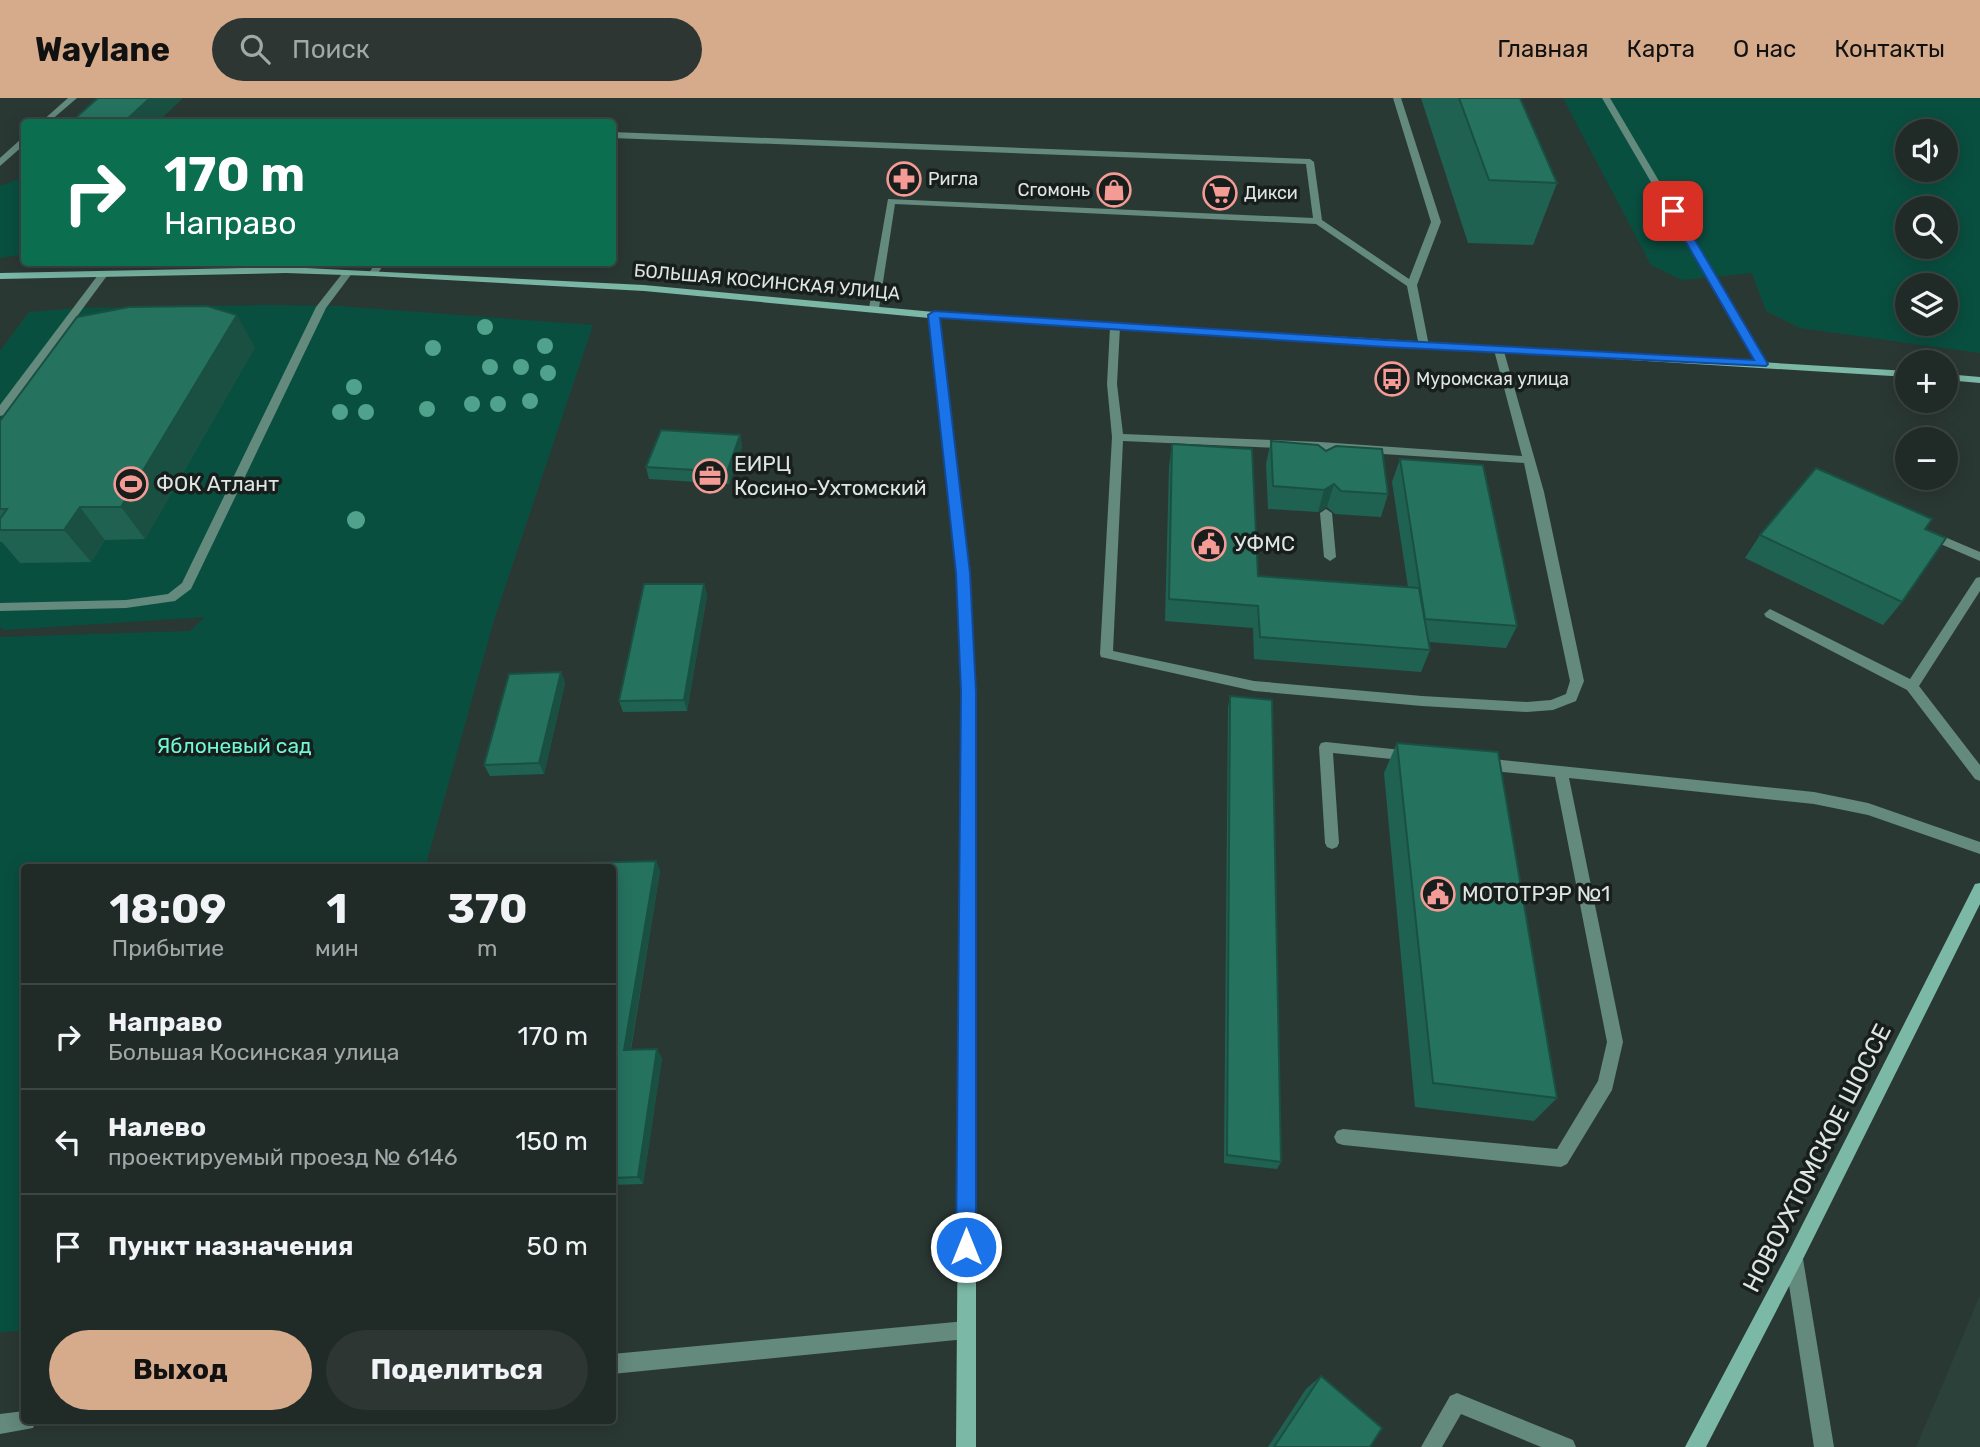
<!DOCTYPE html>
<html lang="ru">
<head>
<meta charset="utf-8">
<style>
	body { margin:0; font-family:Rubik,sans-serif; background:#2d3633; color:#f1f3f6; height:100vh; display:flex; flex-direction:column; font-size:26px; white-space:nowrap }
	* { box-sizing:border-box; margin:0 }
	p { font-size:23px; color:#a2a7a7 }
	.icon { flex:none; width:38px; height:38px; fill:none; stroke:currentColor; stroke-width:2; stroke-linecap:round; stroke-linejoin:round }
	.map { position:relative; flex:1; overflow:hidden }
	.details { position:absolute; left:21px; top:766px; width:595px; height:560px; display:flex; flex-direction:column; background:#202a27; border-radius:7px; box-shadow:0 4px 18px #0003,0 0 0 2px #3d4644 }
	.details>* { flex:none }
	.top-card { position:absolute; left:21px; top:21px; width:595px; height:147px; border-radius:7px; box-shadow:0 4px 18px #0003,0 0 0 2px #3d4644; background:#0b6e4f; color:#fff; overflow:hidden }
	.buttons { position:absolute; left:1895px; top:21px; display:grid; gap:14px }
	.buttons a { display:grid; place-items:center; width:63px; height:63px; border-radius:50%; background:#202a27; box-shadow:0 4px 18px #0003,0 0 0 2px #3d4644; font-size:35px }
	.pin { position:absolute; display:grid; place-items:center; width:60px; height:60px; color:#fff; margin:-30px; border-radius:14px; box-shadow:0 4px 10px #0006 }
	.me { position:absolute; width:77px; margin:-38px; rotate:0deg; stroke-linejoin:round; filter:drop-shadow(0 0 5px #0008) }
	.turn { display:flex; align-items:center; gap:24px; height:147px; padding:0 28px; font-size:32px }
	.turn .icon { width:91px; height:91px; stroke-width:2.5 }
	.turn b { display:block; font-size:49px; line-height:60px }
	.eta { display:flex; justify-content:space-evenly; align-items:center; height:119px; text-align:center }
	.eta b { font-size:42px; font-weight:700; line-height:49px }
	.cta { display:flex; gap:14px; margin-top:auto; padding:14px 28px }
	.cta a { flex:1; height:80px; border-radius:42px; background:#d6ab8b; color:#111; font-size:28px; font-weight:700; line-height:80px; text-align:center }
	.cta a+a { background:#2d3633; color:#f1f3f6 }
	ul { padding:0; list-style:none }
	li { display:flex; align-items:center; gap:21px; height:105px; padding:0 28px; border-top:2px solid #3d4644 }
	li div { flex:1 }
	li b { display:block; font-size:26px }
	li em { font-style:normal }
	header { display:flex; align-items:center; gap:42px; box-sizing:border-box; height:98px; padding:0 35px; background:#d6ab8b; color:#111 }
	header strong { font-size:33px }
	nav { display:flex; gap:38px; margin-inline-start:auto; font-size:24px }
	.search { width:490px; height:63px; background:#2d3633; display:flex; align-items:center; gap:18px; box-sizing:border-box; padding:0 24px; border-radius:38px; color:#a2a7a7; font-size:26px }
	.map>svg:first-child { display:block }
	.built { fill:#2b413a }
	.green { fill:#094f40; fill-rule:evenodd }
	.lines { fill:none; stroke-linecap:round; stroke-linejoin:round }
	.lane { fill:#64897d; fill-rule:evenodd }
	.street { fill:#64897d; fill-rule:evenodd }
	.secondary { fill:#7bb8a6; fill-rule:evenodd }
	.tree { fill:#50a28c }
	.wall { fill:#206252 }
	.shaded-wall { fill:#1a5042 }
	.building { fill:#25725f; stroke:#1a5042; stroke-width:2 }
	.route { fill:#1a73e8; stroke:#114b97; stroke-width:2 }
	.labels { text-anchor:middle; stroke-width:7; stroke-linejoin:round; paint-order:stroke }
	.far-poi-label { font-size:18px; fill:#dee6e3; stroke:#181e1c; text-anchor:start }
	.far-street-label { font-size:18px; fill:#dee6e3; stroke:#181e1c }
	.poi-label { font-size:21px; fill:#dee6e3; stroke:#181e1c; text-anchor:start }
	.park-label { font-size:21px; fill:#6ff8d4; stroke:#181e1c }
	.near-street-label { font-size:24px; fill:#dee6e3; stroke:#181e1c }
</style>
</head>
<body>
<header>
<strong>Waylane</strong>
<div class="search"><svg class="icon" aria-label="search" viewBox="0 0 24 24"><circle cx="10" cy="10" r="6"/><path d="M15 15l6 6"/></svg>Поиск</div>
<nav><a>Главная</a><a>Карта</a><a>О нас</a><a>Контакты</a></nav>
</header>
<div class="map">
<svg width="1980" height="1349" viewBox="0 0 1980 1349">
	<rect width="100%" height="100%" fill="#2a3834"/>
	<!-- built -->
	<polygon class="built" points="1980,1197 1980,1349 1916,1349 1945,1281"/>
	<!-- green -->
	<g class="green">
		<path d="M1563,0H1980V255L1800,230L1766,213L1752,175L1682,182L1651,167ZM1908,33H1946V72H1908ZM1908,110H1946V149H1908ZM1908,187H1946V226H1908Z"/>
		<polygon points="16,82 24,82 24,156 0,160 0,88"/>
		<polygon points="270,207 338,208 593,227 494,522 425,770 24,770 24,1233 0,1234 0,539 190,533 205,519 4,532 0,529 0,253 29,214 78,210"/>
	</g>
	<g class="lines">
		<!-- lane -->
		<g class="lane">
			<polygon points="1393,0 1401,0 1441,124 1417,187 1429,248 1424,251 1419,248 1407,188 1316,126 895,106 879,210 874,213 869,210 888,101 1313,120 1306,66 612,40 612,34 1310,61 1314,64 1322,122 1409,181 1431,124"/>
			<polygon points="376,164 385,164 377,177 371,177 369,175"/>
			<polygon points="345,172 353,174 326,210 191,491 175,503 126,510 0,513 0,505 126,502 168,496 182,485 316,209"/>
			<polygon points="101,173 109,175 4,317 0,318 0,307"/>
			<path d="M1115,226L1120,229L1117,286L1123,336L1320,344L1522,358L1494,252L1495,250H1503L1544,394L1584,583L1576,603L1553,612L1527,614L1422,608L1254,593L1101,559L1100,556L1112,339L1107,286L1110,229ZM1123,343L1320,352L1524,365L1570,583L1566,596L1551,602L1527,604L1422,598L1254,583L1113,553Z"/>
			<polygon points="1326,411 1332,415 1336,459 1330,463 1324,459 1320,415"/>
			<polygon points="1926,431 1980,454 1980,463 1922,438 1922,432"/>
			<polygon points="1980,479 1980,493 1919,588 1980,667 1980,683 1975,681 1907,592 1766,519 1764,516 1770,511 1910,581 1976,480"/>
			<polygon points="1326,644 1411,653 1416,654 1418,658 1416,662 1411,663 1333,655 1339,745 1337,749 1332,751 1327,749 1325,745 1319,649 1321,645"/>
			<polygon points="1483,660 1814,694 1868,705 1980,744 1980,756 1868,717 1814,706 1569,680 1623,944 1612,992 1567,1066 1561,1069 1343,1047 1337,1045 1334,1039 1337,1033 1343,1031 1557,1051 1598,983 1607,944 1555,679 1483,672 1478,670 1476,666 1478,662"/>
			<polygon points="1794,1152 1800,1155 1803,1161 1834,1349 1814,1349 1785,1161 1788,1155"/>
			<polygon points="1457,1295 1573,1342 1576,1349 1541,1349 1461,1316 1442,1349 1421,1349 1450,1298"/>
		</g>
		<!-- street -->
		<g class="street">
			<polygon points="68,0 77,0 49,24 41,24"/>
			<polygon points="1602,0 1610,0 1767,266 1766,268 1762,269 1757,266"/>
			<polygon points="21,41 24,41 24,47 0,68 0,60"/>
			<polygon points="966,1223 973,1225 975,1232 973,1239 966,1241 612,1276 612,1256"/>
			<polygon points="24,1313 24,1323 36,1323 33,1330 0,1336 0,1316"/>
		</g>
		<!-- secondary -->
		<g class="secondary">
			<polygon points="286,169 644,187 934,214 1908,273 1908,279 939,220 969,475 976,594 976,1349 956,1349 962,594 957,475 929,220 644,193 374,178 286,175 0,181 0,175"/>
			<polygon points="1946,276 1980,279 1980,285 1946,282"/>
			<polygon points="1980,785 1980,806 1800,1167 1706,1349 1685,1349 1788,1155 1975,786"/>
		</g>
	</g>
	<!-- trees -->
	<g class="tree">
		<circle cx="485" cy="229" r="8"/>
		<circle cx="545" cy="248" r="8"/>
		<circle cx="433" cy="250" r="8"/>
		<circle cx="490" cy="269" r="8"/>
		<circle cx="521" cy="269" r="8"/>
		<circle cx="548" cy="275" r="8"/>
		<circle cx="354" cy="289" r="8"/>
		<circle cx="530" cy="303" r="8"/>
		<circle cx="472" cy="306" r="8"/>
		<circle cx="498" cy="306" r="8"/>
		<circle cx="427" cy="311" r="8"/>
		<circle cx="340" cy="314" r="8"/>
		<circle cx="366" cy="314" r="8"/>
		<circle cx="356" cy="422" r="9"/>
	</g>
	<!-- wall -->
	<g class="wall">
		<polygon points="1421,0 1520,0 1557,85 1533,147 1468,145"/>
		<polygon points="255,249 145,441 105,442 91,464 20,465 2,444 0,444 0,323"/>
		<polygon points="740,337 742,349 729,386 649,381 646,369"/>
		<polygon points="1271,343 1326,353 1388,396 1381,419 1335,416 1327,409 1318,414 1268,411 1266,366"/>
		<polygon points="1172,346 1258,478 1408,489 1392,384 1400,361 1517,528 1506,550 1429,544 1430,552 1421,574 1254,561 1253,530 1165,523 1169,369"/>
		<polygon points="1925,431 1902,504 1883,527 1745,460 1760,437"/>
		<polygon points="704,486 707,497 687,613 623,614 619,603"/>
		<polygon points="561,574 565,585 544,676 490,678 484,667"/>
		<polygon points="1230,598 1281,1064 1277,1071 1224,1065 1228,610"/>
		<polygon points="1397,645 1557,1000 1534,1023 1415,1009 1384,675"/>
		<polygon points="656,763 660,773 631,952 662,960 643,1086 612,1087 612,770"/>
		<polygon points="1321,1278 1370,1349 1268,1349 1306,1291"/>
	</g>
	<!-- shaded-wall -->
	<g class="shaded-wall">
		<polygon points="150,0 183,0 158,24 124,24"/>
		<polygon points="237,217 255,249 145,441 121,409"/>
		<polygon points="740,337 742,349 729,386 727,374"/>
		<polygon points="1334,386 1327,409 1318,414 1324,392"/>
		<polygon points="80,409 105,442 91,464 64,432"/>
		<polygon points="704,486 707,497 687,613 684,602"/>
		<polygon points="561,574 565,585 544,676 539,665"/>
		<polygon points="656,763 660,773 629,961 624,952"/>
		<polygon points="657,951 662,960 643,1086 638,1079"/>
	</g>
	<!-- building -->
	<g class="building">
		<polygon points="98,0 150,0 124,24 71,24"/>
		<polygon points="1459,0 1520,0 1557,85 1489,82"/>
		<polygon points="207,208 237,217 121,409 80,409 64,432 0,432 0,421 7,411 0,411 0,323 77,219 129,209"/>
		<polygon points="661,332 740,337 727,374 646,369"/>
		<polygon points="1271,343 1318,347 1326,353 1336,348 1382,351 1388,396 1341,393 1334,386 1324,392 1273,388"/>
		<polygon points="1172,346 1252,351 1258,478 1419,490 1430,552 1260,539 1258,508 1169,501"/>
		<polygon points="1400,361 1483,367 1517,528 1425,521"/>
		<polygon points="1816,370 1932,421 1925,431 1946,440 1902,504 1760,437"/>
		<polygon points="644,486 704,486 684,602 619,603"/>
		<polygon points="561,574 539,665 484,667 509,576"/>
		<polygon points="1230,598 1272,602 1281,1064 1227,1057"/>
		<polygon points="1397,645 1498,654 1557,1000 1433,985"/>
		<polygon points="656,763 624,952 657,951 638,1079 612,1080 612,770 579,770 580,765"/>
		<polygon points="1321,1278 1382,1330 1370,1349 1274,1349"/>
	</g>
	<!-- route -->
	<polygon class="route" points="1673,110 1678,113 1768,266 1766,268 1386,249 940,220 970,475 976,594 976,1149 973,1156 966,1159 959,1156 956,1149 961,594 956,475 928,217 934,213 1386,242 1754,262 1668,113"/>
	<!-- icons -->
	<defs>
		<symbol id="pharmacy-ring" viewBox="-11 -11 22 22"><circle r="9.5" fill="#181e1c" stroke="#f59b96" stroke-width="1.5"/><path d="M-2-6h4v4h4v4h-4v4h-4v-4h-4v-4h4Z" fill="#f59b96"/></symbol>
		<symbol id="shop-ring" viewBox="-11 -11 22 22"><circle r="9.5" fill="#181e1c" stroke="#f59b96" stroke-width="1.5"/><path d="M-5-2.5h2.3a2.7 3.5 0 0 1 5.4 0H5L5.5 6h-11ZM-1.5-2.5h3a1.5 2.3 0 0 0-3 0Z" fill="#f59b96"/></symbol>
		<symbol id="supermarket-ring" viewBox="-11 -11 22 22"><circle r="9.5" fill="#181e1c" stroke="#f59b96" stroke-width="1.5"/><path d="M-6-5.5h2.5l.6 2H6L4.5 2H-2.5L-4.4-4H-6ZM-1.5 3.2a1.3 1.3 0 1 0 .1 0ZM3 3.2a1.3 1.3 0 1 0 .1 0Z" fill="#f59b96"/></symbol>
		<symbol id="bus-ring" viewBox="-11 -11 22 22"><circle r="9.5" fill="#181e1c" stroke="#f59b96" stroke-width="1.5"/><path d="M-5-6H5V4H4V6H2V4H-2V6H-4V4H-5ZM-3.5-4V0h7V-4ZM-3.5 1.2v1.5H-2V1.2ZM2 1.2v1.5H3.5V1.2Z" fill="#f59b96"/></symbol>
		<symbol id="office-ring" viewBox="-11 -11 22 22"><circle r="9.5" fill="#181e1c" stroke="#f59b96" stroke-width="1.5"/><path d="M-6-3h4V-5.5h4V-3h4V5H-6ZM-1-4.5V-3h2v-1.5ZM-6 0V1H6V0Z" fill="#f59b96"/></symbol>
		<symbol id="stadium-ring" viewBox="-11 -11 22 22"><circle r="9.5" fill="#181e1c" stroke="#f59b96" stroke-width="1.5"/><path d="M0-5a6.5 5 0 1 0 0 10a6.5 5 0 1 0 0-10ZM-3.5-1.8h7v3.6h-7Z" fill="#f59b96"/></symbol>
		<symbol id="civic-ring" viewBox="-11 -11 22 22"><circle r="9.5" fill="#181e1c" stroke="#f59b96" stroke-width="1.5"/><path d="M-.6-6.5H3V-4.5H.6V-3L4-1V1h2V6H-6V1h2V-1L-.6-3ZM-1.2 2.5V6h2.4V2.5Z" fill="#f59b96"/></symbol>
	</defs>
	<g fill-rule="evenodd">
		<use href="#pharmacy-ring" x="885" y="62" width="38" height="38"/>
		<use href="#shop-ring" x="1095" y="73" width="38" height="38"/>
		<use href="#supermarket-ring" x="1201" y="76" width="38" height="38"/>
		<use href="#bus-ring" x="1373" y="262" width="38" height="38"/>
		<use href="#office-ring" x="691" y="359" width="38" height="38"/>
		<use href="#stadium-ring" x="112" y="367" width="38" height="38"/>
		<use href="#civic-ring" x="1190" y="427" width="38" height="38"/>
		<use href="#civic-ring" x="1419" y="777" width="38" height="38"/>
	</g>
	<g class="labels">
		<!-- far-poi labels -->
		<g class="far-poi-label">
			<text x="928" y="87">Ригла</text>
			<text x="1090" y="98" text-anchor="end">Сгомонь</text>
			<text x="1244" y="101">Дикси</text>
			<text x="1416" y="287">Муромская улица</text>
		</g>
		<!-- far-street labels -->
		<g class="far-street-label">
			<text transform="translate(767 184) rotate(5)" y="6">БОЛЬШАЯ КОСИНСКАЯ УЛИЦА</text>
		</g>
		<!-- poi labels -->
		<g class="poi-label">
			<text x="734" y="373">ЕИРЦ<tspan x="734" dy="24">Косино-Ухтомский</tspan></text>
			<text x="156" y="393">ФОК Атлант</text>
			<text x="1234" y="453">УФМС</text>
			<text x="1462" y="803">МОТОТРЭР №1</text>
		</g>
		<!-- park labels -->
		<g class="park-label">
			<text x="234" y="655">Яблоневый сад</text>
		</g>
		<!-- near-street labels -->
		<g class="near-street-label">
			<text transform="translate(1817 1060) rotate(-63)" y="8">НОВОУХТОМСКОЕ ШОССЕ</text>
		</g>
	</g>
</svg>
<div class="buttons">
<a><svg class="icon" aria-label="sound" viewBox="0 0 24 24"><path d="M4 9h4l5-4v14l-5-4H4zM17 9q2 3 0 6"/></svg></a>
<a><svg class="icon" aria-label="search" viewBox="0 0 24 24"><circle cx="10" cy="10" r="6"/><path d="M15 15l6 6"/></svg></a>
<a><svg class="icon" aria-label="layers" viewBox="0 0 24 24"><path d="M12 4l9 5-9 5-9-5zM3 14l9 5 9-5"/></svg></a>
<a>+</a>
<a>−</a>
</div>
<div class="pin" style="left:1673px;top:113px;background:#d93025"><svg class="icon" aria-label="arrive" viewBox="0 0 24 24"><path d="M6 21V4h12l-3 4 3 4H6"/></svg></div>
<svg class="me" style="left:966px;top:1149px" viewBox="-20 -20 40 40"><circle r="17" fill="#1a73e8" stroke="#fff" stroke-width="3"/><path d="M0-11L8 9 0 5-8 9z" fill="#fff"/></svg>
<div class="top-card">
<div class="turn"><svg class="icon" aria-label="right" viewBox="0 0 24 24"><path d="M7 20v-9h11M14 6l5 5-5 5"/></svg><div><b>170 m</b>Направо</div></div>
</div>
<section class="details">
<div class="eta">
<div><b>18:09</b><p>Прибытие</p></div>
<div><b>1</b><p>мин</p></div>
<div><b>370</b><p>m</p></div>
</div>
<ul>
<li><svg class="icon" aria-label="right" viewBox="0 0 24 24"><path d="M7 20v-9h11M14 6l5 5-5 5"/></svg><div><b>Направо</b><p>Большая Косинская улица</p></div><em>170 m</em></li>
<li><svg class="icon" aria-label="left" viewBox="0 0 24 24"><path d="M17 20v-9H6M10 6l-5 5 5 5"/></svg><div><b>Налево</b><p>проектируемый проезд № 6146</p></div><em>150 m</em></li>
<li><svg class="icon" aria-label="arrive" viewBox="0 0 24 24"><path d="M6 21V4h12l-3 4 3 4H6"/></svg><div><b>Пункт назначения</b></div><em>50 m</em></li>
</ul>
<div class="cta"><a>Выход</a><a>Поделиться</a></div>
</section>
</div>
</body>
</html>
